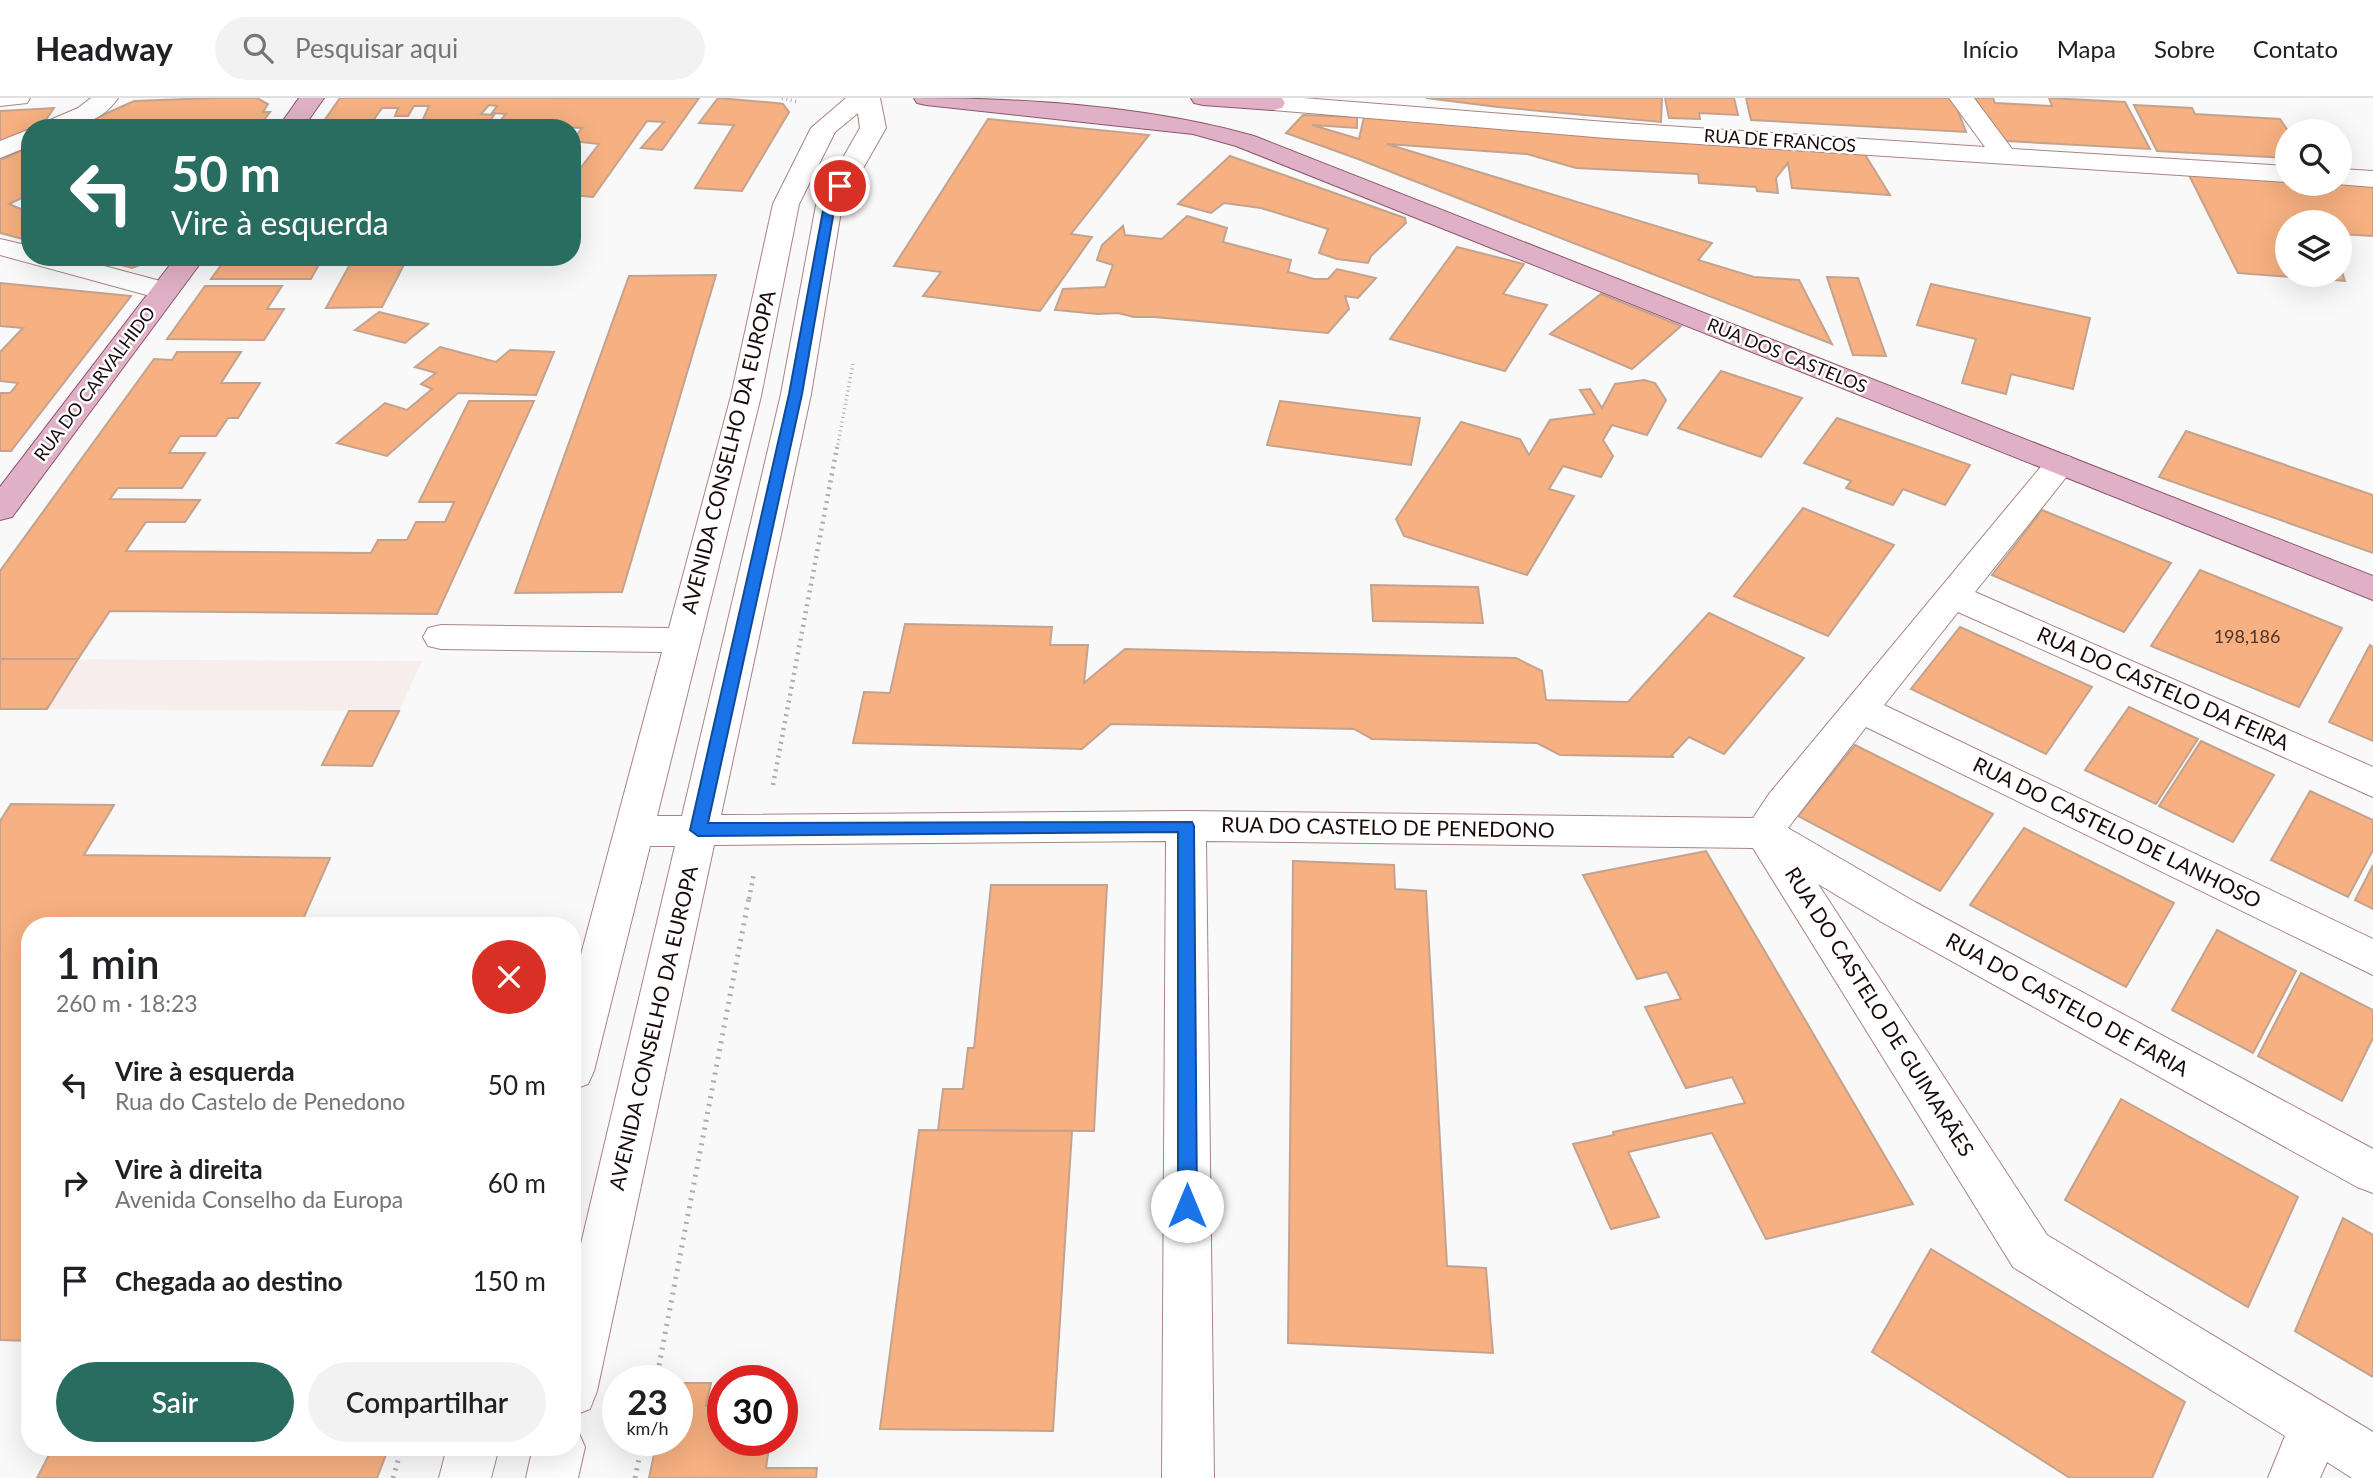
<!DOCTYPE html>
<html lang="pt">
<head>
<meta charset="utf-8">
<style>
	body { margin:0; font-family:Lato,sans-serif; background:#f2f2f2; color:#202124; height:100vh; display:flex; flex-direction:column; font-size:26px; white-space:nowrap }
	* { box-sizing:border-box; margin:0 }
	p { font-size:23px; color:#757577 }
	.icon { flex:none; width:38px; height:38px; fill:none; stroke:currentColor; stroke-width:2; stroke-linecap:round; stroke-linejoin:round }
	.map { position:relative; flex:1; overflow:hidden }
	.drawer { position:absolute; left:21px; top:819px; width:560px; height:539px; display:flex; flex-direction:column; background:#fff; border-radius:28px; box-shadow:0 7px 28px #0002 }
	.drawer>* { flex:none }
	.hud { position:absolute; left:21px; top:21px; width:560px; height:147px; border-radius:28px; box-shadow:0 7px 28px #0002; background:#286d60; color:#fff; overflow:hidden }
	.buttons { position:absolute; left:2275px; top:21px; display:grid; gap:14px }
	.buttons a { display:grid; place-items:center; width:77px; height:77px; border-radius:50%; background:#fff; box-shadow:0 7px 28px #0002; font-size:35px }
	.speed { position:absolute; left:602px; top:1267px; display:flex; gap:14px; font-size:35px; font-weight:700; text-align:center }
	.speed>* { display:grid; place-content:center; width:91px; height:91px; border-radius:50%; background:#fff; box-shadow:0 7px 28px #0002; line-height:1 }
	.speed small { font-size:18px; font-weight:400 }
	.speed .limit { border:10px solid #d22; background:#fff; color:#111 }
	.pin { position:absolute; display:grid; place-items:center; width:60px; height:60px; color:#fff; margin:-30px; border:4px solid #fff; border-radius:50%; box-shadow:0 2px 7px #0007 }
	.me { position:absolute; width:77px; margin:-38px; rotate:0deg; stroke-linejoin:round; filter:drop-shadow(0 0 5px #0008) }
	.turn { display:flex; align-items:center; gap:24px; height:147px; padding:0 35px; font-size:32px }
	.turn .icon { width:91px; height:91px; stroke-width:2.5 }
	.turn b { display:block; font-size:49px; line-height:60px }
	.round { display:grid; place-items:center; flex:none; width:74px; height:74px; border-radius:37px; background:#f2f2f2 }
	.head { display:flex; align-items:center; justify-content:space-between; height:119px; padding:0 35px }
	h1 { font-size:42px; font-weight:600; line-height:52px }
	.cta { display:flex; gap:14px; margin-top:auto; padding:14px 35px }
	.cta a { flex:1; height:80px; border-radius:42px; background:#286d60; color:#fff; font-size:28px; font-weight:600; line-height:80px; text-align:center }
	.cta a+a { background:#f2f2f2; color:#202124 }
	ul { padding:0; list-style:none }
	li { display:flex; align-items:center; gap:21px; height:98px; padding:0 35px }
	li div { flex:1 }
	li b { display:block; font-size:26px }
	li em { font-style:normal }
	header { display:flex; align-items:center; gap:42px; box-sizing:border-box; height:98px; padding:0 35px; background:#fff; border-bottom:2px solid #e0e0e0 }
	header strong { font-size:33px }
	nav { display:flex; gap:38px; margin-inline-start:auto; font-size:24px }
	.search { width:490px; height:63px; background:#f2f2f2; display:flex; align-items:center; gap:18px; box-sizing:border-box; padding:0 24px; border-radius:38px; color:#757577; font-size:26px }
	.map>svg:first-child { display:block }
	.built { fill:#f8eded }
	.building { fill:#f6b081; stroke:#c4a38e; stroke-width:2 }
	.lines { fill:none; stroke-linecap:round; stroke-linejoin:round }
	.minor-casing { stroke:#ab8481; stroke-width:2 }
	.major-casing { stroke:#8d556c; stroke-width:2 }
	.path-far2 { stroke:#b0abab; stroke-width:3.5; stroke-dasharray:1 3.5; stroke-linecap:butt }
	.path-far1 { stroke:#b0abab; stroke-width:4.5; stroke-dasharray:2 5; stroke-linecap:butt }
	.path { stroke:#b0abab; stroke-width:5; stroke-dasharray:2 6; stroke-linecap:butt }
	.minor { fill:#fff; fill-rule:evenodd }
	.major { fill:#e0b1c6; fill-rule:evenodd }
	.route { fill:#1a73e8; stroke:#114b97; stroke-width:2 }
	.labels { text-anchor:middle; stroke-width:5; stroke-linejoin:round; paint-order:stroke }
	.far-street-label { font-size:18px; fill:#190b0a; stroke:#fff }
	.number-label { font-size:18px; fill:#503428 }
	.street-label { font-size:21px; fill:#190b0a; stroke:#fff }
</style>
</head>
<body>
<header>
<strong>Headway</strong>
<div class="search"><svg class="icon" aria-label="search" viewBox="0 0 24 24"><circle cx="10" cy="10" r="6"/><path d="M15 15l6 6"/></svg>Pesquisar aqui</div>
<nav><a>Início</a><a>Mapa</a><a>Sobre</a><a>Contato</a></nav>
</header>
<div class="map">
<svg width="2373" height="1380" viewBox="0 0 2373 1380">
	<rect width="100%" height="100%" fill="#f9f9f9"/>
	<!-- built -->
	<polygon class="built" points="0,561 422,563 399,613 0,611"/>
	<!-- building -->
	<g class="building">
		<polygon points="214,0 257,0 268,6 263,14 270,14 258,30 74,30 134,3"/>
		<polygon points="340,0 699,0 662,52 641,50 664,24 647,23 593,99 572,97 572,81 599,46 572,43 582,30 545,28 517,30 519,27 498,25 506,16 492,15 497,8 489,7 481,16 494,17 486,30 419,30 429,8 414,8 408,18 395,18 398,10 382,10 368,30 319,30"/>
		<polygon points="718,0 776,5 783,6 789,14 742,93 695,90 734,27 699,25"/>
		<polygon points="1426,0 1662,0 1661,24 1498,9"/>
		<polygon points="1665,0 1734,0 1738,17 1699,15 1700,21 1669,20"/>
		<polygon points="1746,0 1953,0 1966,34 1751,22"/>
		<polygon points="1971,0 1993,0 1995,5 2052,8 2049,0 2125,4 2150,51 1988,42"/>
		<polygon points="2134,7 2192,10 2195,16 2280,21 2288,33 2287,60 2157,53"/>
		<polygon points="54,10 41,29 30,30 30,33 0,46 0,13"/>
		<polygon points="1303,17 1357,19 1357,30 1312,27 1359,41 1364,19 1864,55 1890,97 1792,90 1788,65 1776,80 1778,95 1757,93 1756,89 1699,85 1698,76 1576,70 1527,56 1387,46 1712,145 1698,162 1754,179 1799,182 1832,246 1358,61 1286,35"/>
		<polygon points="988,21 1149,37 1071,136 1092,139 1040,213 923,198 941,174 894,168"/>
		<polygon points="30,49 30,96 9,106 30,115 30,143 0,135 0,62"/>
		<polygon points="1230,58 1405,120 1406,125 1371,158 1368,165 1337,161 1319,155 1328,131 1261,110 1224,105 1211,115 1178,106"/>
		<polygon points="2187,73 2287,79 2287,86 2340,86 2340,83 2373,85 2373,138 2340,136 2340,124 2287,124 2287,177 2340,177 2340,168 2345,183 2238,175"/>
		<polygon points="1187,118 1227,130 1223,144 1291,162 1288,174 1314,181 1328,181 1337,171 1376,180 1358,200 1345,198 1349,211 1328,235 1154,219 1134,219 1118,215 1098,216 1055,212 1063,191 1105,189 1113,167 1097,162 1102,147 1123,128 1125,137 1162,141"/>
		<polygon points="1457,149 1524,166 1503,196 1547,207 1505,273 1390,241"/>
		<polygon points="92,159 161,159 132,170"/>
		<polygon points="227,159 323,159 311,181 211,181"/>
		<polygon points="354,159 408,159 382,209 326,210"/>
		<polygon points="716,177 622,494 515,495 629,178"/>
		<polygon points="1827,179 1858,180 1886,258 1853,257"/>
		<polygon points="0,185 131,198 11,353 0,353 0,295 10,295 18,285 0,283 0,254 23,230 0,228"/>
		<polygon points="1931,186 2090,220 2073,291 2011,276 2006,296 1962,285 1976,241 1917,227"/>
		<polygon points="205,188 282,188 267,211 284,211 264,242 167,241"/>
		<polygon points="1601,196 1681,228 1632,271 1550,236"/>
		<polygon points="379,214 428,226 405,245 355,232"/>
		<polygon points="440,249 496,264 510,252 554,254 536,297 458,295 387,358 337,345 385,305 407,312 432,291 421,286 436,275 415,269"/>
		<polygon points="177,254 241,254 221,285 260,285 238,320 228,320 216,338 180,338 169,355 205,355 182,390 118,390 110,401 200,402 185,424 146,424 126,453 371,455 378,442 407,442 416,424 445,424 454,404 419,404 469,303 534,303 437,516 110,513 78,561 0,561 0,473 154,261 172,262"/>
		<polygon points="1721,273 1802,300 1761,359 1678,330"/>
		<polygon points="1644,282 1655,285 1666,302 1647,337 1612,327 1603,342 1613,358 1601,379 1563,368 1549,391 1574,398 1527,477 1404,438 1396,421 1461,324 1520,341 1529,357 1550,322 1595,316 1580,292 1590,291 1602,310 1615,286"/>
		<polygon points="1280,303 1420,320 1411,367 1267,347"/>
		<polygon points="1837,320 1970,367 1945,407 1903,391 1893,407 1846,390 1851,383 1804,365"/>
		<polygon points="2186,333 2373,397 2373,455 2159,379"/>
		<polygon points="1803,410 1894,447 1828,538 1734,498"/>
		<polygon points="2042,412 2171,465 2124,534 1992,477"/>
		<polygon points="2200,472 2342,530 2299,609 2151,548"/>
		<polygon points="1371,487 1478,489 1483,525 1373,523"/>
		<polygon points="1709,515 1804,560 1724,656 1689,639 1671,658 1674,659 1560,657 1537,645 1372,641 1354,631 1111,626 1082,651 853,645 864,594 890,595 905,526 1052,529 1050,547 1088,547 1084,585 1125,551 1516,560 1542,573 1546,602 1628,604"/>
		<polygon points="1960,529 2092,589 2046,656 1911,591"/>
		<polygon points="2370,547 2373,549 2373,643 2329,624"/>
		<polygon points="0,561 78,561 47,611 0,611"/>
		<polygon points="2129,609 2198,641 2156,706 2085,672"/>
		<polygon points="349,613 399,613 372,668 322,667"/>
		<polygon points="2201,643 2274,677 2233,744 2159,708"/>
		<polygon points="1855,647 1993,716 1940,793 1798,718"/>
		<polygon points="2310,693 2373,722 2373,752 2348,799 2271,762"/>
		<polygon points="11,706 114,707 84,757 330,760 300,828 30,828 30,1243 0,1242 0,723"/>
		<polygon points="2024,730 2174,805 2126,889 1970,807"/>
		<polygon points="1706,753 1913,1106 1766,1141 1712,1035 1628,1054 1659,1119 1611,1131 1573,1046 1614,1037 1613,1034 1745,1005 1732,979 1686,990 1645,909 1681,901 1667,874 1637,881 1583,777"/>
		<polygon points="1293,763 1394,767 1395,791 1426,793 1447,1168 1486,1170 1493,1255 1288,1245"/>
		<polygon points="2373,767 2373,811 2355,802"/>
		<polygon points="991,787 1107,787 1094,1033 938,1032 943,991 963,991 968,950 974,950"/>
		<polygon points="2217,832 2296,873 2253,955 2172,912"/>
		<polygon points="2301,875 2373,912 2373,940 2342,1003 2258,958"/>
		<polygon points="2121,1001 2298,1099 2248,1209 2065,1102"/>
		<polygon points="919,1032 1072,1033 1053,1333 880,1331"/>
		<polygon points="2343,1120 2373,1137 2373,1279 2295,1233"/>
		<polygon points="1931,1151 2185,1304 2152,1380 2070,1380 1872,1254"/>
		<polygon points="677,1285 711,1285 706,1308 723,1308 723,1342 770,1342 766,1370 817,1370 816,1380 649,1380 657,1342 677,1342"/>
		<polygon points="53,1349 389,1349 377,1380 37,1380"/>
	</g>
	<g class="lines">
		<defs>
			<g id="minor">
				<polygon points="0,0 30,0 27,5 0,8"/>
				<path d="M91,0H118C99,28 70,30 40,30L43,25L78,10Z"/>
				<path d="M846,0H880L886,30L842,107L811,296L721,717L1186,713L1753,720L1769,696L2049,359L2060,356L2071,359L2076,366L2071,373L1975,494L2373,669V699L1958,514L1884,607L2373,841V877L1866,629L1788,730L1915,804L2373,1051V1095L2357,1089L1885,826L1818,786L2047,1137L2373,1334V1380H2352L2327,1364L2320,1380H2268L2285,1338L2013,1169L1753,750L1206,743L1214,1380H1162L1166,743L714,747L597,1293L590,1311L572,1318V1184L675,748H650L594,973L588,986L572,992V890L662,554L441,551L428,548L423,539L428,530L441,527L669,530L731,298L773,106L811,30ZM858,15L860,30L816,107L781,296L682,718H657L761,298L799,106L835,34Z"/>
				<polygon points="1264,0 1303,0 1606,24 1985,49 1949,0 1974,0 2012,51 2287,68 2287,84 1606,40 1273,12 1264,10 1261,5"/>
				<polygon points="30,31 30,48 0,60 0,43"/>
				<polygon points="2340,71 2373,73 2373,89 2336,86 2340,86"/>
				<polygon points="0,141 30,148 30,159 71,159 175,187 179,193 175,199 165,202 0,157"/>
				<polygon points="572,1329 577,1331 585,1349 578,1380 526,1380 533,1349 572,1349"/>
				<polygon points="447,1349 499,1349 491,1380 439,1380"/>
			</g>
			<g id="major">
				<polygon points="299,0 324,0 303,30 278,30"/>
				<path d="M914,0C1024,0 1148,8 1254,38L2373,478V502L1236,48L1193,36L926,7L917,5Z"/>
				<polygon points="1191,0 1282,0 1285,5 1282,10 1273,12 1203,7 1194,5"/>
				<polygon points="176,159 205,159 12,419 0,422 0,389"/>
			</g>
		</defs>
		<!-- minor casing -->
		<use href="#minor" class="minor-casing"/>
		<!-- major casing -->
		<use href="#major" class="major-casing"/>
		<!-- path-far2 -->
		<g class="path-far2">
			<polyline points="782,0 798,4"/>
			<polyline points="837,351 853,265"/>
		</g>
		<!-- path-far1 -->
		<g class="path-far1">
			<polyline points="773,687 837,349"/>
			<polyline points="749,801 754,775"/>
		</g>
		<!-- path -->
		<g class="path">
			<polyline points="656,1283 749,799"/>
			<polyline points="393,1380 402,1349"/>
			<polyline points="635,1380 643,1342"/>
		</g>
		<!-- minor -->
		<use href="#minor" class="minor"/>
		<!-- major -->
		<use href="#major" class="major"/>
	</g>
	<!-- route -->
	<polygon class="route" points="840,85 846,88 835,107 802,296 708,725 1192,724 1194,728 1197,1108 1194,1115 1187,1117 1181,1115 1178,1108 1178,734 698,738 690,732 789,296 824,107 836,86"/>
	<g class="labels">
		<!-- far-street labels -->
		<g class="far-street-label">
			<text transform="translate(1780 43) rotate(4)" y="6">RUA DE FRANCOS</text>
			<text transform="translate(1787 258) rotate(22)" y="6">RUA DOS CASTELOS</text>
			<text transform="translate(95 286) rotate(-53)" y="6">RUA DO CARVALHIDO</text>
		</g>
		<!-- number labels -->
		<g class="number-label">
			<text x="2247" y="545">198,186</text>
		</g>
		<!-- street labels -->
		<g class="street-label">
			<text transform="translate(729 354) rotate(-76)" y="7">AVENIDA CONSELHO DA EUROPA</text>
			<text transform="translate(2163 591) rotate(24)" y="7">RUA DO CASTELO DA FEIRA</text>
			<text transform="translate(1388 730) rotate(1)" y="7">RUA DO CASTELO DE PENEDONO</text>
			<text transform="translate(2117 735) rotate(26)" y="7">RUA DO CASTELO DE LANHOSO</text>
			<text transform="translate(2067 907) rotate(29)" y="7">RUA DO CASTELO DE FARIA</text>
			<text transform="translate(1879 914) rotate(58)" y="7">RUA DO CASTELO DE GUIMARÃES</text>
			<text transform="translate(654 930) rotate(-77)" y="7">AVENIDA CONSELHO DA EUROPA</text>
		</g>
	</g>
</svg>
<div class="buttons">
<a><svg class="icon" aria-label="search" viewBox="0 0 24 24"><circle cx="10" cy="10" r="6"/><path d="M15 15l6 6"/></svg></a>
<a><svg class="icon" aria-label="layers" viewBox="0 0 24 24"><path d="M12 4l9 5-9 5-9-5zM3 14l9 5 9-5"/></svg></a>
</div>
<div class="speed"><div>23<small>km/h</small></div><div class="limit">30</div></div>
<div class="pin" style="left:840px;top:88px;background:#d93025"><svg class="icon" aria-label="arrive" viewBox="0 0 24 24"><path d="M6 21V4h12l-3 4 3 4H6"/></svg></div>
<svg class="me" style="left:1187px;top:1108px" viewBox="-20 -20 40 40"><circle r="19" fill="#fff"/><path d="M0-13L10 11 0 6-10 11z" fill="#1a73e8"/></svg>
<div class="hud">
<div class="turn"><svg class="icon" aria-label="left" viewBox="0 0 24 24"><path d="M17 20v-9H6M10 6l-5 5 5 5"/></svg><div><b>50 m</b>Vire à esquerda</div></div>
</div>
<section class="drawer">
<div class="head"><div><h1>1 min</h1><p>260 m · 18:23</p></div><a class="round" style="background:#d93025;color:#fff"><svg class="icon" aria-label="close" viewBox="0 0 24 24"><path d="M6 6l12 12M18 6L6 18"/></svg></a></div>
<ul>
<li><svg class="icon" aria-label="left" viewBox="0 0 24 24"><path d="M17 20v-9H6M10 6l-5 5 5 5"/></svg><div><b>Vire à esquerda</b><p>Rua do Castelo de Penedono</p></div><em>50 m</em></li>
<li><svg class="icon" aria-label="right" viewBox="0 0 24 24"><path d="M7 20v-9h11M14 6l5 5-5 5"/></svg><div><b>Vire à direita</b><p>Avenida Conselho da Europa</p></div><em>60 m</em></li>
<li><svg class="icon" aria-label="arrive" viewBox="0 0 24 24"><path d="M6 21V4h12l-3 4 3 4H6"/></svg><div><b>Chegada ao destino</b></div><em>150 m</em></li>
</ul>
<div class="cta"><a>Sair</a><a>Compartilhar</a></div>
</section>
</div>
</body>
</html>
